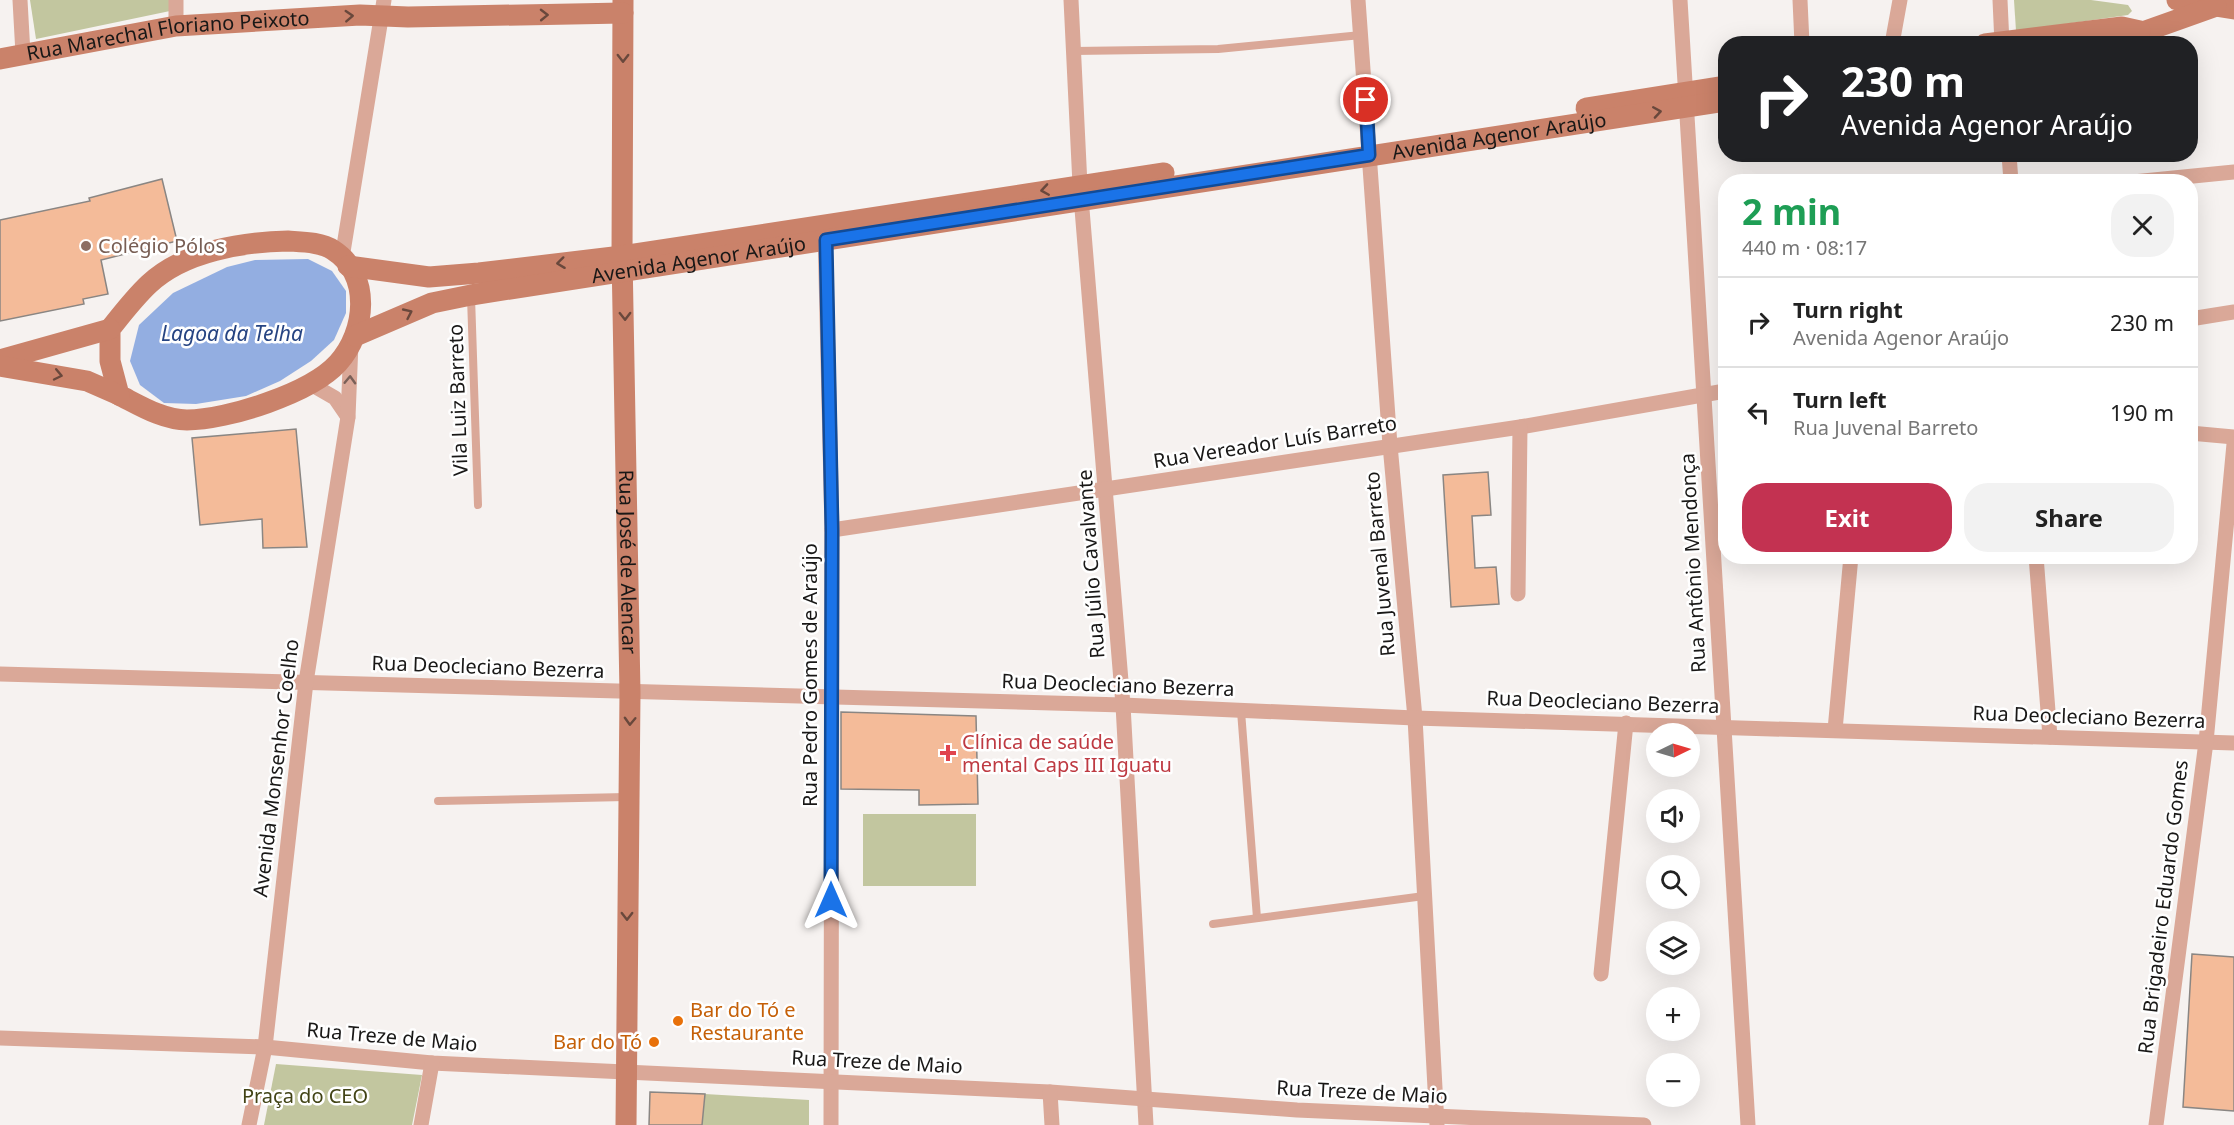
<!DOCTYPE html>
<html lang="en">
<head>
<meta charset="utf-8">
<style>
	body { margin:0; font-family:"Noto Sans",sans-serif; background:#f2f2f2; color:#222; height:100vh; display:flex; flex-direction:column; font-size:22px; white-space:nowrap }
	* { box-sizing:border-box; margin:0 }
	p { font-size:20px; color:#767676 }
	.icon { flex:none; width:33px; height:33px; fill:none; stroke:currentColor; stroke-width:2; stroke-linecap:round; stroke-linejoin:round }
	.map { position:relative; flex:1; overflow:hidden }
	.details { position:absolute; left:1718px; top:174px; width:480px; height:390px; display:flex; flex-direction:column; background:#fff; border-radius:24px; box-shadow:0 6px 24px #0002 }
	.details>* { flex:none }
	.top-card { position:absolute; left:1718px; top:36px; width:480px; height:126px; border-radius:24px; box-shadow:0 6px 24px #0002; background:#202124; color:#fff; overflow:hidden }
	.needle { width:39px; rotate:85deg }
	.buttons { position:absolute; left:1646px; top:723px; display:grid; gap:12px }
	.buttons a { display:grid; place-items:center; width:54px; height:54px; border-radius:50%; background:#fff; box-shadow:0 6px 24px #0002; font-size:30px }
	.pin { position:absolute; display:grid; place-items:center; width:51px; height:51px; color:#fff; margin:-26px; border:3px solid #fff; border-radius:50%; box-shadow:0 2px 6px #0007 }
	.me { position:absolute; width:66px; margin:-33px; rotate:0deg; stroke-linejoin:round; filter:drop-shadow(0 0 4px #0008) }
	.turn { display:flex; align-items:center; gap:21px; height:126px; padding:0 24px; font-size:27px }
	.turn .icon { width:78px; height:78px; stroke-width:2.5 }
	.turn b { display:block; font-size:42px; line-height:51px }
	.round { display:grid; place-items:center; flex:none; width:63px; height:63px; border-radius:24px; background:#f2f2f2 }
	.headline { display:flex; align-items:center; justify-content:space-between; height:102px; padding:0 24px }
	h1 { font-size:36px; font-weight:700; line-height:45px; color:#1e9e55 }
	.action { display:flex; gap:12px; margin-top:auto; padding:12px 24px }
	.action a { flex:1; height:69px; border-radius:24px; background:#c33251; color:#fff; font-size:24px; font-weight:700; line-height:69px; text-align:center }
	.action a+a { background:#f2f2f2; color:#222 }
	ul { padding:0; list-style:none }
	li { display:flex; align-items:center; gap:18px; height:90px; padding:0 24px; border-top:2px solid #e0e0e0 }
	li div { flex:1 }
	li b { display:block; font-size:22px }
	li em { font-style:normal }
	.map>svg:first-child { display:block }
	.green { fill:#c2c69f }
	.water { fill:#93aee1 }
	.building { fill:#f4bb99; stroke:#8a8683; stroke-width:1.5 }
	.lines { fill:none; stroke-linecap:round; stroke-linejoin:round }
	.lane { stroke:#daa898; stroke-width:8 }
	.street { stroke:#daa898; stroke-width:15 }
	.secondary { stroke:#ca826a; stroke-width:21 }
	.oneway { stroke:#69483c }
	.oneway2 { stroke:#7a6058 }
	.route-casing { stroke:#114b97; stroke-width:15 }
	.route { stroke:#1a73e8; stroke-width:10 }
	.education-dot { fill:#8d6e63; stroke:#fff; stroke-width:2 }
	.health-dot { fill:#e0444e; stroke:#fff; stroke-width:2 }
	.food-dot { fill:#e8710a; stroke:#fff; stroke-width:2 }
	.labels { text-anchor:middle; stroke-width:5; stroke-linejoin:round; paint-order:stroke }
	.street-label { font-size:20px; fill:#191817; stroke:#fff }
	.education-label { font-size:20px; fill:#785e54; stroke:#fff; text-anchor:start }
	.health-label { font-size:20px; fill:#be3a42; stroke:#fff; text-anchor:start }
	.food-label { font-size:20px; fill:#c56008; stroke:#fff; text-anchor:start }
	.park-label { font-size:20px; fill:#424416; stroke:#fff }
	.water-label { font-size:21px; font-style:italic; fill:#264482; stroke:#fff }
</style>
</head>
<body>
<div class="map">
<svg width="2234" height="1125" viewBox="0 0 2234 1125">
	<rect width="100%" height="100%" fill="#f6f2f0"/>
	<!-- green -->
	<g class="green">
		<polygon points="30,0 170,0 170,11 36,39"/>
		<polygon points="2014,0 2091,0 2128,5 2132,11 2128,15 2016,31"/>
		<rect x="863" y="814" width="113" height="72"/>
		<polygon points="276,1064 422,1075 412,1125 264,1125"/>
		<polygon points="705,1094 809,1100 809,1125 702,1125"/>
	</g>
	<!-- water -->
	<polygon class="water" points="308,259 332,271 346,291 346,313 334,340 311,361 280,381 246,396 196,404 164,403 140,385 130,361 139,325 173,293 227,267 255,260"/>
	<!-- building -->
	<g class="building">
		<polygon points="162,179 177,241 101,260 108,294 83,299 84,304 0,321 0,220 90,201 89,198"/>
		<polygon points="296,429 307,547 263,548 262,519 200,525 192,438"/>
		<polygon points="1488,472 1491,515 1472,516 1475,568 1496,567 1499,604 1451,607 1443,475"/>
		<polygon points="841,712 976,716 978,804 919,805 919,790 841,789"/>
		<polygon points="2192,954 2234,957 2234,1111 2183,1107"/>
		<polygon points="650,1092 705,1094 702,1125 649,1125"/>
	</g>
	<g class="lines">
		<!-- lane -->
		<g class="lane">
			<polyline points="1074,51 1218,49 1361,35"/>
			<polyline points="471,297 478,505"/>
			<polyline points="1241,711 1257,918"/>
			<polyline points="438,801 626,797"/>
			<polyline points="1213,924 1424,896"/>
		</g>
		<!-- street -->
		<g class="street">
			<polyline points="20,0 23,54"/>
			<polyline points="1071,0 1080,185 1123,705 1146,1125"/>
			<polyline points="1358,0 1390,445 1415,718 1437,1125"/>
			<polyline points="1680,0 1748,1125"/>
			<polyline points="1800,0 1802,44"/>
			<polyline points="2000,0 2002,44"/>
			<polyline points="176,26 176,0"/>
			<polyline points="1892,44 1900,0"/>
			<polyline points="2009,154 2011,182"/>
			<polyline points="2133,182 2234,172"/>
			<polyline points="825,231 832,530 831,1125"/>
			<polyline points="342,258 384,0"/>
			<polyline points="2190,319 2234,312"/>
			<polyline points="309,383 335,398 348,417"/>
			<polyline points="2190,433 2234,437"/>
			<polyline points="832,530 1520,427 1725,391"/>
			<polyline points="2036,556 2050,737"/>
			<polyline points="1518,594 1520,427"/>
			<polyline points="0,674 1123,705 1415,718 2234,743"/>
			<polyline points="1835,730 1851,556"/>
			<polyline points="1601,974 1626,723"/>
			<polyline points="0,1038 265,1047 432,1063 1050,1092 1297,1110 1644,1125"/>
			<polyline points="1050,1092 1052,1125"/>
			<polyline points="249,1125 265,1047 306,682 348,417 351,343"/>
			<polyline points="421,1125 432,1063"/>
			<polyline points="2156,1125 2206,742 2234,444"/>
		</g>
		<!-- secondary -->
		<g class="secondary">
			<path id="s1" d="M623,0L622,256L630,693L626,1125"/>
			<polyline points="2177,0 2234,9"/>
			<polyline points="2129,37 2216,6"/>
			<polyline points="1985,44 2122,27 2140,31"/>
			<path id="s2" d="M0,59L176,26L360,15L408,17L623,13"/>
			<polyline points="1586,108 1725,86"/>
			<path d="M288,241C302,242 321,242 333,250C372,275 366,332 338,363C311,393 227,420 187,420C163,420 139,405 119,395L110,361V329C122,314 135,297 149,284C184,251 243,242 288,241Z"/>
			<polyline points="348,266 429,277 479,273 622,256 1164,173"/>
			<path id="s3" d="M355,336L432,303L471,295L1725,101"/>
			<polyline points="0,360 110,329"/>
			<polyline points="0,366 87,381 119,395"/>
		</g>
	</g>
	<!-- one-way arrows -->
	<defs><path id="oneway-chevron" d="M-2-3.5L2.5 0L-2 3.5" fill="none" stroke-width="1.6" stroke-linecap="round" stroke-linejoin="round" transform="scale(1.5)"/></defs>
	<g class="oneway">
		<use href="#oneway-chevron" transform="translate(544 15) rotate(-1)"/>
		<use href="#oneway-chevron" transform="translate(349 16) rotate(-3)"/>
		<use href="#oneway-chevron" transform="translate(623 58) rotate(90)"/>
		<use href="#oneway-chevron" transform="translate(1657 112) rotate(-9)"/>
		<use href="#oneway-chevron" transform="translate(1045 190) rotate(171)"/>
		<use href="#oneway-chevron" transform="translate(561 263) rotate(173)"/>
		<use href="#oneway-chevron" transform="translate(408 313) rotate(-25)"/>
		<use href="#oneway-chevron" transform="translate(625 316) rotate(89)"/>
		<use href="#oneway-chevron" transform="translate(58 375) rotate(12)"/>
		<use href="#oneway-chevron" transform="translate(630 721) rotate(92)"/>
		<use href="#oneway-chevron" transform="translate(627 916) rotate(90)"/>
	</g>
	<use class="oneway2" href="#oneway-chevron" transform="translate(350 380) rotate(-88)"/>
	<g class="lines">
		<defs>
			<polyline id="route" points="831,900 832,530 826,240 1369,155 1366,100"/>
		</defs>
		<!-- route casing -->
		<use href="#route" class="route-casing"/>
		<!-- route -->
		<use href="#route" class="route"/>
	</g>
	<!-- markers -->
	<circle class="education-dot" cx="86" cy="246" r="6"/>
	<path class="health-dot" d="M945 744h6v6h6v6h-6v6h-6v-6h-6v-6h6z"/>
	<g class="food-dot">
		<circle cx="678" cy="1021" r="6"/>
		<circle cx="654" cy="1042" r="6"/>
	</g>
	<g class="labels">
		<!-- street labels -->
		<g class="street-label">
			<text dy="7" stroke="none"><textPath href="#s2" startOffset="170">Rua Marechal Floriano Peixoto</textPath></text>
			<text dy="7" stroke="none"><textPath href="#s3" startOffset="1164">Avenida Agenor Araújo</textPath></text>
			<text dy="7" stroke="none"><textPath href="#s3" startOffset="354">Avenida Agenor Araújo</textPath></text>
			<text transform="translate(458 400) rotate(-92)" y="7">Vila Luiz Barreto</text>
			<text transform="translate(1275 442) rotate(-9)" y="7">Rua Vereador Luís Barreto</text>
			<text dy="7" stroke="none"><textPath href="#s1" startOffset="562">Rua José de Alencar</textPath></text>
			<text transform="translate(1693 563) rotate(-93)" y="7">Rua Antônio Mendonça</text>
			<text transform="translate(1091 564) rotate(-94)" y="7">Rua Júlio Cavalvante</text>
			<text transform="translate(1380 564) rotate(-95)" y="7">Rua Juvenal Barreto</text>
			<text transform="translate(488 667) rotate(2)" y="7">Rua Deocleciano Bezerra</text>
			<text transform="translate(810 675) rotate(-90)" y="7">Rua Pedro Gomes de Araújo</text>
			<text transform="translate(1118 685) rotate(2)" y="7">Rua Deocleciano Bezerra</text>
			<text transform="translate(1603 702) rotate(2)" y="7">Rua Deocleciano Bezerra</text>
			<text transform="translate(2089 717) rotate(2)" y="7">Rua Deocleciano Bezerra</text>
			<text transform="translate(276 768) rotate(-83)" y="7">Avenida Monsenhor Coelho</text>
			<text transform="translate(2163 907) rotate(-83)" y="7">Rua Brigadeiro Eduardo Gomes</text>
			<text transform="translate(392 1037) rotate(5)" y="7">Rua Treze de Maio</text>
			<text transform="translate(877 1062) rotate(3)" y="7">Rua Treze de Maio</text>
			<text transform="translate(1362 1092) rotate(3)" y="7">Rua Treze de Maio</text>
		</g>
		<!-- education labels -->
		<g class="education-label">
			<text x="98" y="253">Colégio Pólos</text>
		</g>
		<!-- health labels -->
		<g class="health-label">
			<text x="962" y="749">Clínica de saúde<tspan x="962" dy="23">mental Caps III Iguatu</tspan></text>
		</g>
		<!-- food labels -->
		<g class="food-label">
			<text x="690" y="1017">Bar do Tó e<tspan x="690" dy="23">Restaurante</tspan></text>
			<text x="642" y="1049" text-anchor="end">Bar do Tó</text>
		</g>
		<!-- park labels -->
		<g class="park-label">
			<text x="305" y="1103">Praça do CEO</text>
		</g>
		<!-- water labels -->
		<g class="water-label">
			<text x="232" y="341">Lagoa da Telha</text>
		</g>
	</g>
</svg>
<div class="buttons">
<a><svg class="needle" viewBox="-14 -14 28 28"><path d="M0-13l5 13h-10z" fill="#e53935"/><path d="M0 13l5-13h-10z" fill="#767676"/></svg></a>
<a><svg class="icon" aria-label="sound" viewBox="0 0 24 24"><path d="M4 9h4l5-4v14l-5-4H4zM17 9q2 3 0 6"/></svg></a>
<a><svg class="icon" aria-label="search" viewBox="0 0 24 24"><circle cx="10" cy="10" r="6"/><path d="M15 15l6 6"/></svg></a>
<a><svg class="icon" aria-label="layers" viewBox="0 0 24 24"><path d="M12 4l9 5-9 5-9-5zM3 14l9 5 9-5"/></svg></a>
<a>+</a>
<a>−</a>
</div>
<div class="pin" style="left:1366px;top:100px;background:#d93025"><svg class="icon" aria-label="arrive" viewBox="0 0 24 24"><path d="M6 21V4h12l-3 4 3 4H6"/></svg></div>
<svg class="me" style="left:831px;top:900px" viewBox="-20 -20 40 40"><path d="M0-17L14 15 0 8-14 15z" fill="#1a73e8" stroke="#fff" stroke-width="4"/></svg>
<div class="top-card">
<div class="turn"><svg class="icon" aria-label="right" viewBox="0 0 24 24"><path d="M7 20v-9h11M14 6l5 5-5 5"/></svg><div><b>230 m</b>Avenida Agenor Araújo</div></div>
</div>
<section class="details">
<div class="headline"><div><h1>2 min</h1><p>440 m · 08:17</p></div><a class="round"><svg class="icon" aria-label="close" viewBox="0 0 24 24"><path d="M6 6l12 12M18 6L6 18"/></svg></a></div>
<ul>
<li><svg class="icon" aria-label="right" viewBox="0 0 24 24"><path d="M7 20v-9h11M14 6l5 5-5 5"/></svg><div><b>Turn right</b><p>Avenida Agenor Araújo</p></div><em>230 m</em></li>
<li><svg class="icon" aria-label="left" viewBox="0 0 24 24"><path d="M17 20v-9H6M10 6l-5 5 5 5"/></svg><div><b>Turn left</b><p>Rua Juvenal Barreto</p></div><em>190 m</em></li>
</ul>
<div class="action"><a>Exit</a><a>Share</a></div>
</section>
</div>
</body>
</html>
